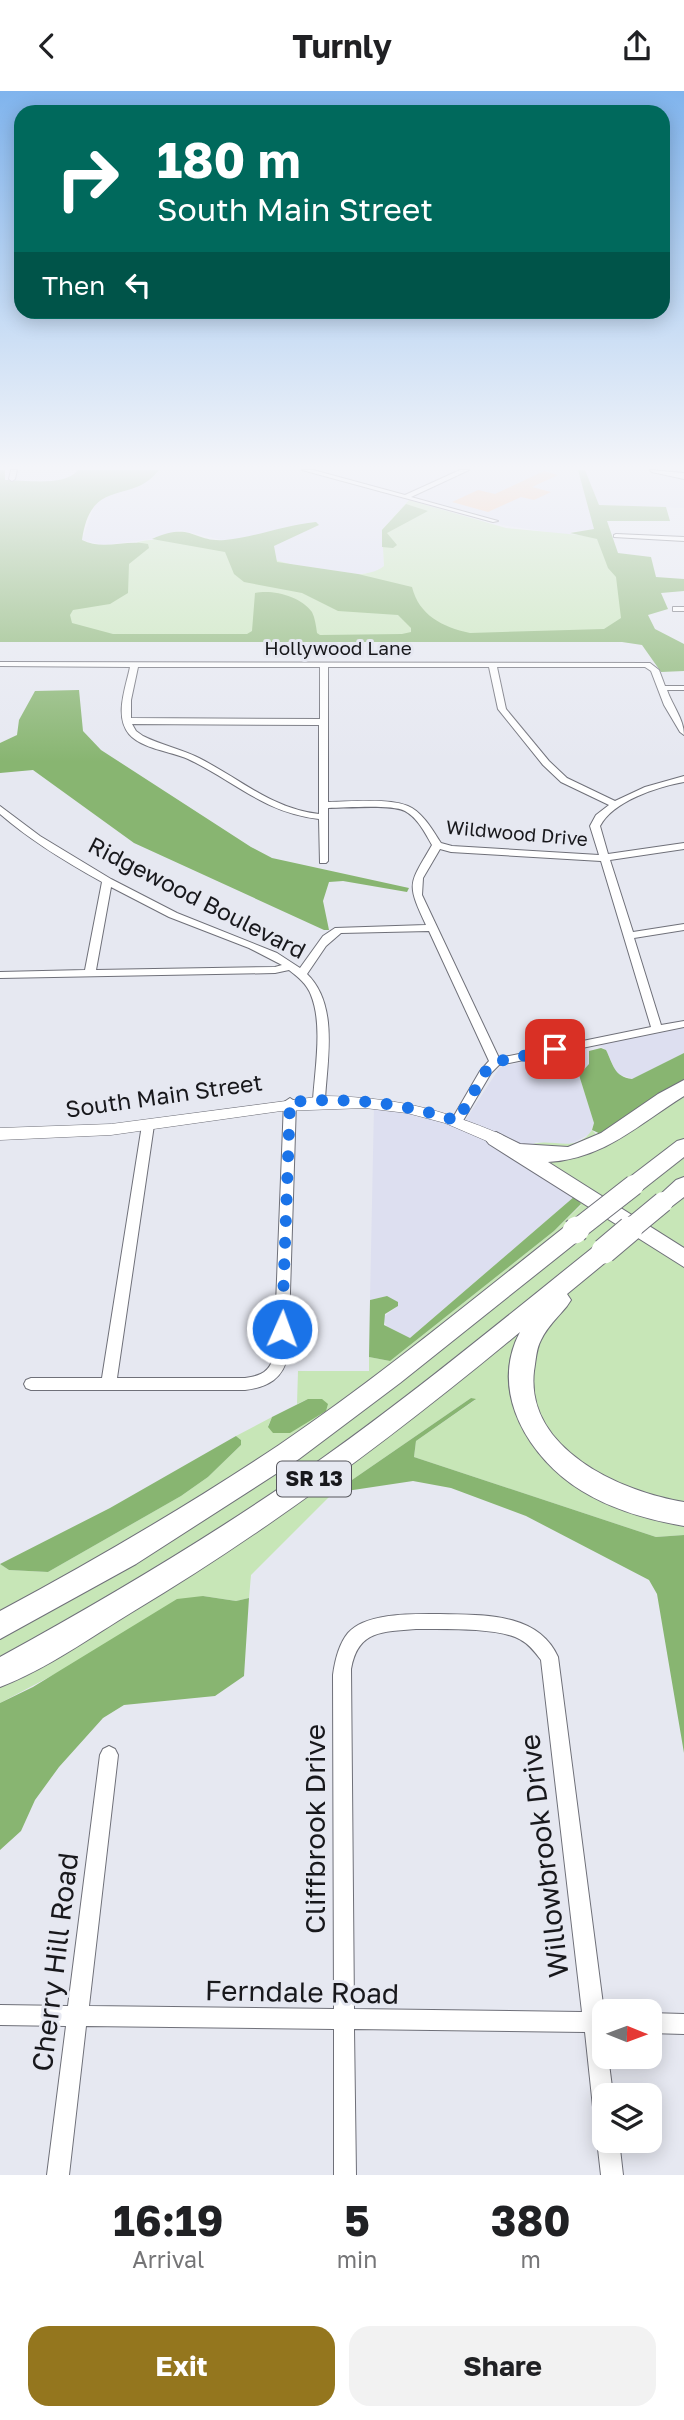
<!DOCTYPE html>
<html lang="en">
<head>
<meta charset="utf-8">
<style>
	body { margin:0; font-family:"Golos Text",sans-serif; background:#f2f2f2; color:#202124; height:100vh; display:flex; flex-direction:column; font-size:26px; white-space:nowrap }
	* { box-sizing:border-box; margin:0 }
	p { font-size:23px; color:#757577 }
	.icon { flex:none; width:38px; height:38px; fill:none; stroke:currentColor; stroke-width:2; stroke-linecap:round; stroke-linejoin:round }
	.map { position:relative; height:2084px; overflow:hidden }
	.panel { display:flex; flex-direction:column; background:#fff; flex:1 }
	.panel>* { flex:none }
	.guide { position:absolute; left:14px; top:14px; width:656px; height:214px; border-radius:21px; box-shadow:0 4px 18px #0003; background:#00695c; color:#fff; overflow:hidden }
	.needle { width:46px; rotate:91deg }
	.controls { position:absolute; left:592px; top:1908px; display:grid; gap:14px }
	.controls a { display:grid; place-items:center; width:70px; height:70px; border-radius:14px; background:#fff; box-shadow:0 4px 18px #0003; font-size:35px }
	.pin { position:absolute; display:grid; place-items:center; width:60px; height:60px; color:#fff; margin:-30px; border-radius:14px; box-shadow:0 4px 10px #0006 }
	.me { position:absolute; width:77px; margin:-38px; rotate:2deg; stroke-linejoin:round; filter:drop-shadow(0 0 5px #0008) }
	.turn { display:flex; align-items:center; gap:24px; height:147px; padding:0 28px; font-size:32px }
	.turn .icon { width:91px; height:91px; stroke-width:2.5 }
	.turn b { display:block; font-size:49px; line-height:60px }
	.then { display:flex; align-items:center; height:66px; padding:0 28px; background:#0003; gap:14px; font-size:26px }
	.eta { display:flex; justify-content:space-evenly; align-items:center; height:119px; text-align:center }
	.eta b { font-size:42px; font-weight:700; line-height:49px }
	.cta { display:flex; gap:14px; margin-top:auto; padding:14px 28px }
	.cta a { flex:1; height:80px; border-radius:21px; background:#94761e; color:#fff; font-size:28px; font-weight:700; line-height:80px; text-align:center }
	.cta a+a { background:#f2f2f2; color:#202124 }
	header { display:flex; justify-content:space-between; align-items:center; height:91px; padding:0 28px; background:#fff; font-size:32px; font-weight:700 }
	.map>svg:first-child { display:block }
	.built { fill:#dddff0 }
	.green { fill:#c7e6b7 }
	.forest { fill:#88b571 }
	.building { fill:#fec59c }
	.lines { fill:none; stroke-linecap:round; stroke-linejoin:round }
	.street-casing { stroke:#6f7079; stroke-width:2 }
	.secondary-casing { stroke:#6f7079; stroke-width:1 }
	.primary-casing { stroke:#6f7079; stroke-width:2 }
	.highway-casing { stroke:#6f7079; stroke-width:2 }
	.street { fill:#fff; fill-rule:evenodd }
	.secondary { fill:#fff; fill-rule:evenodd }
	.primary { fill:#fff; fill-rule:evenodd }
	.highway { fill:#fff; fill-rule:evenodd }
	.highway-bridge-far1-casing { stroke:#6f7079; stroke-width:22; stroke-linecap:butt }
	.highway-bridge-casing { stroke:#6f7079; stroke-width:27; stroke-linecap:butt }
	.highway-bridge-far1 { stroke:#fff; stroke-width:20 }
	.highway-bridge { stroke:#fff; stroke-width:25 }
	.route { stroke:#1a73e8; stroke-width:12; stroke-dasharray:0 21.6 }
	.labels { text-anchor:middle; stroke-width:6; stroke-linejoin:round; paint-order:stroke }
	.far-street-label { font-size:19px; fill:#18181c; stroke:#e6e8f1 }
	.shield { fill:#e6e8f1; stroke:#56565c; stroke-width:2 }
	.shield-label { font-size:21px; font-weight:bold; fill:#18181c }
	.street-label { font-size:23px; fill:#18181c; stroke:#e6e8f1 }
	.near-street-label { font-size:28px; fill:#18181c; stroke:#e6e8f1 }
</style>
</head>
<body>
<header><svg class="icon" aria-label="back" viewBox="0 0 24 24"><path d="M15 5l-7 7 7 7"/></svg>Turnly<svg class="icon" aria-label="share" viewBox="0 0 24 24"><path d="M12 15V3M7 8l5-5 5 5M5 13v7h14v-7"/></svg></header>
<div class="map">
<svg width="684" height="2084" viewBox="0 0 684 2084">
	<rect width="100%" height="100%" fill="#e6e8f1"/>
	<!-- built -->
	<g class="built">
		<polygon points="159,379 578,379 594,438 570,441 571,444 545,442 548,441 502,434 409,409 382,439 384,476 377,481 358,483 277,471 274,455 291,446 222,449 180,439 152,448 104,454 82,449 95,413 104,405 132,397 154,386"/>
		<polygon points="585,379 657,379 684,385 684,417 599,414"/>
		<polygon points="684,937 684,962 633,988 617,983 606,959 599,954"/>
		<polygon points="586,956 589,973 579,984 594,1032 590,1043 567,1055 535,1051 575,1105 410,1247 389,1239 382,1227 398,1215 387,1205 370,1209 374,1014 461,1036 500,976"/>
	</g>
	<!-- green -->
	<g class="green">
		<path d="M409,409L506,437L611,447L651,544L35,546L138,451C162,446 194,448 218,453C255,460 351,501 384,475L382,439Z"/>
		<path d="M684,988V1444L656,1446L414,1366L416,1350L475,1309L471,1307L333,1402L251,1484L249,1507L236,1510L203,1505L0,1612V1473L9,1479L48,1481L181,1405L208,1386L241,1354V1349L236,1345L272,1326L268,1335L308,1308L297,1313L298,1280H369V1266L390,1270L554,1140L581,1114L528,1055C549,1044 575,1065 592,1039L596,1043Z"/>
	</g>
	<!-- forest -->
	<g class="forest">
		<path d="M0,379H5V389C25,389 65,396 78,379H159C132,415 91,384 82,449C103,460 126,448 148,453L149,457L129,473L128,502L110,513L73,519L70,524L72,532L113,543H247L252,540L255,502C272,498 301,505 312,521C315,527 316,535 317,542L320,544L402,543L411,541V537L398,524L338,520L302,502L244,491L234,483L225,461L152,448C193,430 193,452 225,449C256,446 285,434 316,431L319,434L274,455L277,471L358,483L412,496C419,524 442,536 470,542L604,538L621,527L616,486L608,477L597,448L570,442L594,438L578,379H585L599,414L666,416L670,430H607L618,462L651,466L656,486L684,488V500L661,502L668,518L648,524L655,538L684,553V580L661,581L642,554L622,551H0Z"/>
		<polygon points="406,413 428,420 387,442 397,454 393,457 382,456 382,439"/>
		<polygon points="79,599 83,640 101,659 251,756 272,767 409,797 407,801 343,790 329,791 323,810 329,839 324,839 134,752 33,679 0,682 0,652 17,644 19,629 35,600"/>
		<path d="M601,957L606,959C613,973 614,986 632,988L684,962V988L603,1044L592,1039L594,1032L579,984L589,973V960Z"/>
		<polygon points="575,1105 581,1113 554,1140 390,1270 369,1266 370,1209 387,1205 398,1211 398,1215 385,1223 384,1234 410,1247"/>
		<polygon points="471,1307 476,1308 416,1350 414,1366 656,1446 684,1444 684,1662 657,1503 649,1489 526,1425 451,1397 413,1390 333,1402"/>
		<polygon points="308,1308 322,1308 328,1313 326,1320 290,1342 273,1342 268,1336 272,1326"/>
		<polygon points="236,1345 241,1349 241,1354 208,1386 181,1405 48,1481 9,1479 0,1473 110,1417"/>
		<polygon points="203,1505 236,1510 249,1507 244,1585 215,1605 124,1614 103,1627 59,1676 35,1709 21,1740 0,1759 0,1612 33,1596 177,1508"/>
	</g>
	<!-- building -->
	<polygon class="building" points="544,380 558,384 532,396 551,401 534,409 521,406 488,421 452,411 478,399 495,403"/>
	<g class="lines">
		<defs>
			<g id="street">
				<polygon points="11,379 17,379 15,388 12,390 9,388"/>
				<polygon points="302,379 313,379 405,404 460,379 469,379 411,406 498,430 493,431"/>
				<polygon points="616,443 684,446 684,450 614,446 614,444"/>
				<rect x="673" y="516" width="11" height="4"/>
				<path d="M0,571L650,572L659,579L665,595H684V599H667C672,614 684,628 684,644L680,641L664,614L651,580L645,576H497L506,618L549,670L567,687L615,710L645,696L684,685V691C657,696 613,710 600,735L608,763L684,752V758L610,769L633,841L684,833V839L634,847L661,934L684,930V936L499,974L491,982L461,1033L457,1034L451,1030L480,980L489,970L429,840L341,842L326,855L307,883C339,914 327,969 325,1009L319,1013L313,1009C315,978 323,933 311,904C307,893 298,886 289,879L275,882L0,887V881L85,879L102,791C66,771 31,750 0,723V715L40,745L111,788L177,822L277,862L300,877L323,845L335,837L426,834C406,791 409,794 432,754C425,742 418,727 405,720C391,713 345,717 328,717V770L326,772H320L319,728C264,722 235,690 188,668C170,660 142,658 129,643C114,625 126,596 130,576L0,575ZM138,576H320V628L131,627V609ZM328,576H489L498,618L543,674L561,691L609,714L596,724L590,735L599,764L452,755L441,752C433,740 425,725 412,717C393,706 350,711 328,711ZM132,633L319,634V723C272,718 239,687 199,667C181,658 161,654 143,645L136,640ZM440,758L451,761L601,770L651,936L499,967L422,804L423,787ZM111,796L169,826L249,857L282,874L275,876L96,879Z"/>
				<path d="M290,1007L296,1011L288,1264C283,1288 268,1296 245,1299H31L26,1297L24,1293L26,1289L31,1287H102L142,1034L148,1030L154,1034L117,1287H245C261,1285 270,1281 274,1264L284,1011Z"/>
				<path d="M440,1523C482,1524 538,1521 558,1566L604,1921V1965H608L613,2004H604V2027L596,2024L593,2016L585,1941L354,1938L356,2084H334V1938L86,1935L69,2084H47L66,1935L0,1934V1914L68,1915L100,1664L103,1658L109,1655L115,1658L118,1664L89,1915L334,1918L333,1584C335,1569 339,1553 348,1542C366,1521 415,1523 440,1523ZM416,1538C441,1538 500,1536 521,1549C529,1553 535,1561 541,1569L582,1921L354,1918L351,1578C358,1539 382,1541 416,1538Z"/>
				<polygon points="649,1922 684,1923 684,1943 649,1942"/>
				<polygon points="604,2040 604,2049 619,2049 623,2084 601,2084 597,2049 600,2041"/>
			</g>
			<path id="secondary" d="M324,1005C391,1006 440,1017 502,1044L505,1048L496,1054L445,1032L407,1022L365,1017L281,1020L111,1044L0,1049V1037L111,1033Z"/>
			<polygon id="primary" points="650,379 684,382 684,388 652,381"/>
			<g id="highway">
				<path d="M684,989V1005C639,1033 604,1068 548,1071L684,1157V1176L489,1053L485,1048L496,1041L520,1053L568,1056L601,1042L658,1003Z"/>
				<polygon points="684,1048 684,1066 642,1099 626,1099 623,1094 626,1089 677,1050"/>
				<polygon points="684,1086 684,1106 671,1116 655,1116 652,1111 676,1089"/>
				<path d="M575,1132L583,1134L586,1140L583,1146L400,1292L299,1368L136,1473L0,1548V1520C95,1469 189,1414 279,1354C379,1286 472,1209 567,1134Z"/>
				<path d="M604,1152L612,1154L615,1160L612,1166L567,1203L571,1209L567,1215C558,1226 547,1236 541,1249C536,1258 536,1269 534,1280C525,1358 621,1401 684,1411V1435C649,1429 613,1419 582,1400C530,1368 488,1302 520,1241C397,1343 271,1438 134,1520C91,1546 47,1578 0,1596V1566C111,1505 221,1440 324,1366C418,1299 506,1226 596,1154Z"/>
			</g>
		</defs>
		<!-- street casing -->
		<use href="#street" class="street-casing"/>
		<!-- secondary casing -->
		<use href="#secondary" class="secondary-casing"/>
		<!-- primary casing -->
		<use href="#primary" class="primary-casing"/>
		<!-- highway casing -->
		<use href="#highway" class="highway-casing"/>
		<!-- street -->
		<use href="#street" class="street"/>
		<!-- secondary -->
		<use href="#secondary" class="secondary"/>
		<!-- primary -->
		<use href="#primary" class="primary"/>
		<!-- highway -->
		<use href="#highway" class="highway"/>
		<defs>
			<g id="highway-bridge-far1">
				<polyline points="575,1140 634,1094"/>
				<polyline points="628,1140 663,1111"/>
			</g>
			<g id="highway-bridge">
				<polyline points="575,1140 577,1138"/>
				<polyline points="604,1160 630,1138"/>
			</g>
		</defs>
		<!-- highway-bridge-far1 casing -->
		<use href="#highway-bridge-far1" class="highway-bridge-far1-casing"/>
		<!-- highway-bridge casing -->
		<use href="#highway-bridge" class="highway-bridge-casing"/>
		<!-- highway-bridge-far1 -->
		<use href="#highway-bridge-far1" class="highway-bridge-far1"/>
		<!-- highway-bridge -->
		<use href="#highway-bridge" class="highway-bridge"/>
	</g>
	<!-- sky -->
	<linearGradient id="sky" x2="0" y2="1"><stop stop-color="#80b4ed"/><stop offset="0.56" stop-color="#f4f5f9"/><stop offset="1" stop-color="#f4f5f9" stop-opacity="0"/></linearGradient>
	<rect width="684" height="671" fill="url(#sky)"/>
	<g class="lines">
		<!-- route -->
		<path class="route" d="M282,1238L290,1011C347,1006 402,1011 457,1030L486,980L495,971L555,958"/>
	</g>
	<g class="labels">
		<!-- far-street labels -->
		<g class="far-street-label">
			<text x="338" y="564">Hollywood Lane</text>
			<text transform="translate(517 742) rotate(5)" y="7">Wildwood Drive</text>
		</g>
		<!-- shield labels -->
		<rect class="shield" x="277" y="1370.5" width="74" height="35" rx="5"/>
		<g class="shield-label">
			<text x="314" y="1395">SR 13</text>
		</g>
		<!-- street labels -->
		<g class="street-label">
			<text transform="translate(197 807) rotate(27)" y="8">Ridgewood Boulevard</text>
			<text transform="translate(164 1005) rotate(-8)" y="8">South Main Street</text>
		</g>
		<!-- near-street labels -->
		<g class="near-street-label">
			<text transform="translate(315 1738) rotate(-90)" y="10">Cliffbrook Drive</text>
			<text transform="translate(544 1765) rotate(-97)" y="10">Willowbrook Drive</text>
			<text transform="translate(55 1871) rotate(-83)" y="10">Cherry Hill Road</text>
			<text transform="translate(302 1901) rotate(1)" y="10">Ferndale Road</text>
		</g>
	</g>
</svg>
<div class="controls">
<a><svg class="needle" viewBox="-14 -14 28 28"><path d="M0-13l5 13h-10z" fill="#e53935"/><path d="M0 13l5-13h-10z" fill="#757577"/></svg></a>
<a><svg class="icon" aria-label="layers" viewBox="0 0 24 24"><path d="M12 4l9 5-9 5-9-5zM3 14l9 5 9-5"/></svg></a>
</div>
<div class="pin" style="left:555px;top:958px;background:#d93025"><svg class="icon" aria-label="arrive" viewBox="0 0 24 24"><path d="M6 21V4h12l-3 4 3 4H6"/></svg></div>
<svg class="me" style="left:282px;top:1238px" viewBox="-20 -20 40 40"><circle r="17" fill="#1a73e8" stroke="#fff" stroke-width="3"/><path d="M0-11L8 9 0 5-8 9z" fill="#fff"/></svg>
<div class="guide">
<div class="turn"><svg class="icon" aria-label="right" viewBox="0 0 24 24"><path d="M7 20v-9h11M14 6l5 5-5 5"/></svg><div><b>180 m</b>South Main Street</div></div>
<div class="then">Then<svg class="icon" aria-label="left" viewBox="0 0 24 24"><path d="M17 20v-9H6M10 6l-5 5 5 5"/></svg></div>
</div>
</div>
<section class="panel">
<div class="eta">
<div><b>16:19</b><p>Arrival</p></div>
<div><b>5</b><p>min</p></div>
<div><b>380</b><p>m</p></div>
</div>
<div class="cta"><a>Exit</a><a>Share</a></div>
</section>
</body>
</html>
